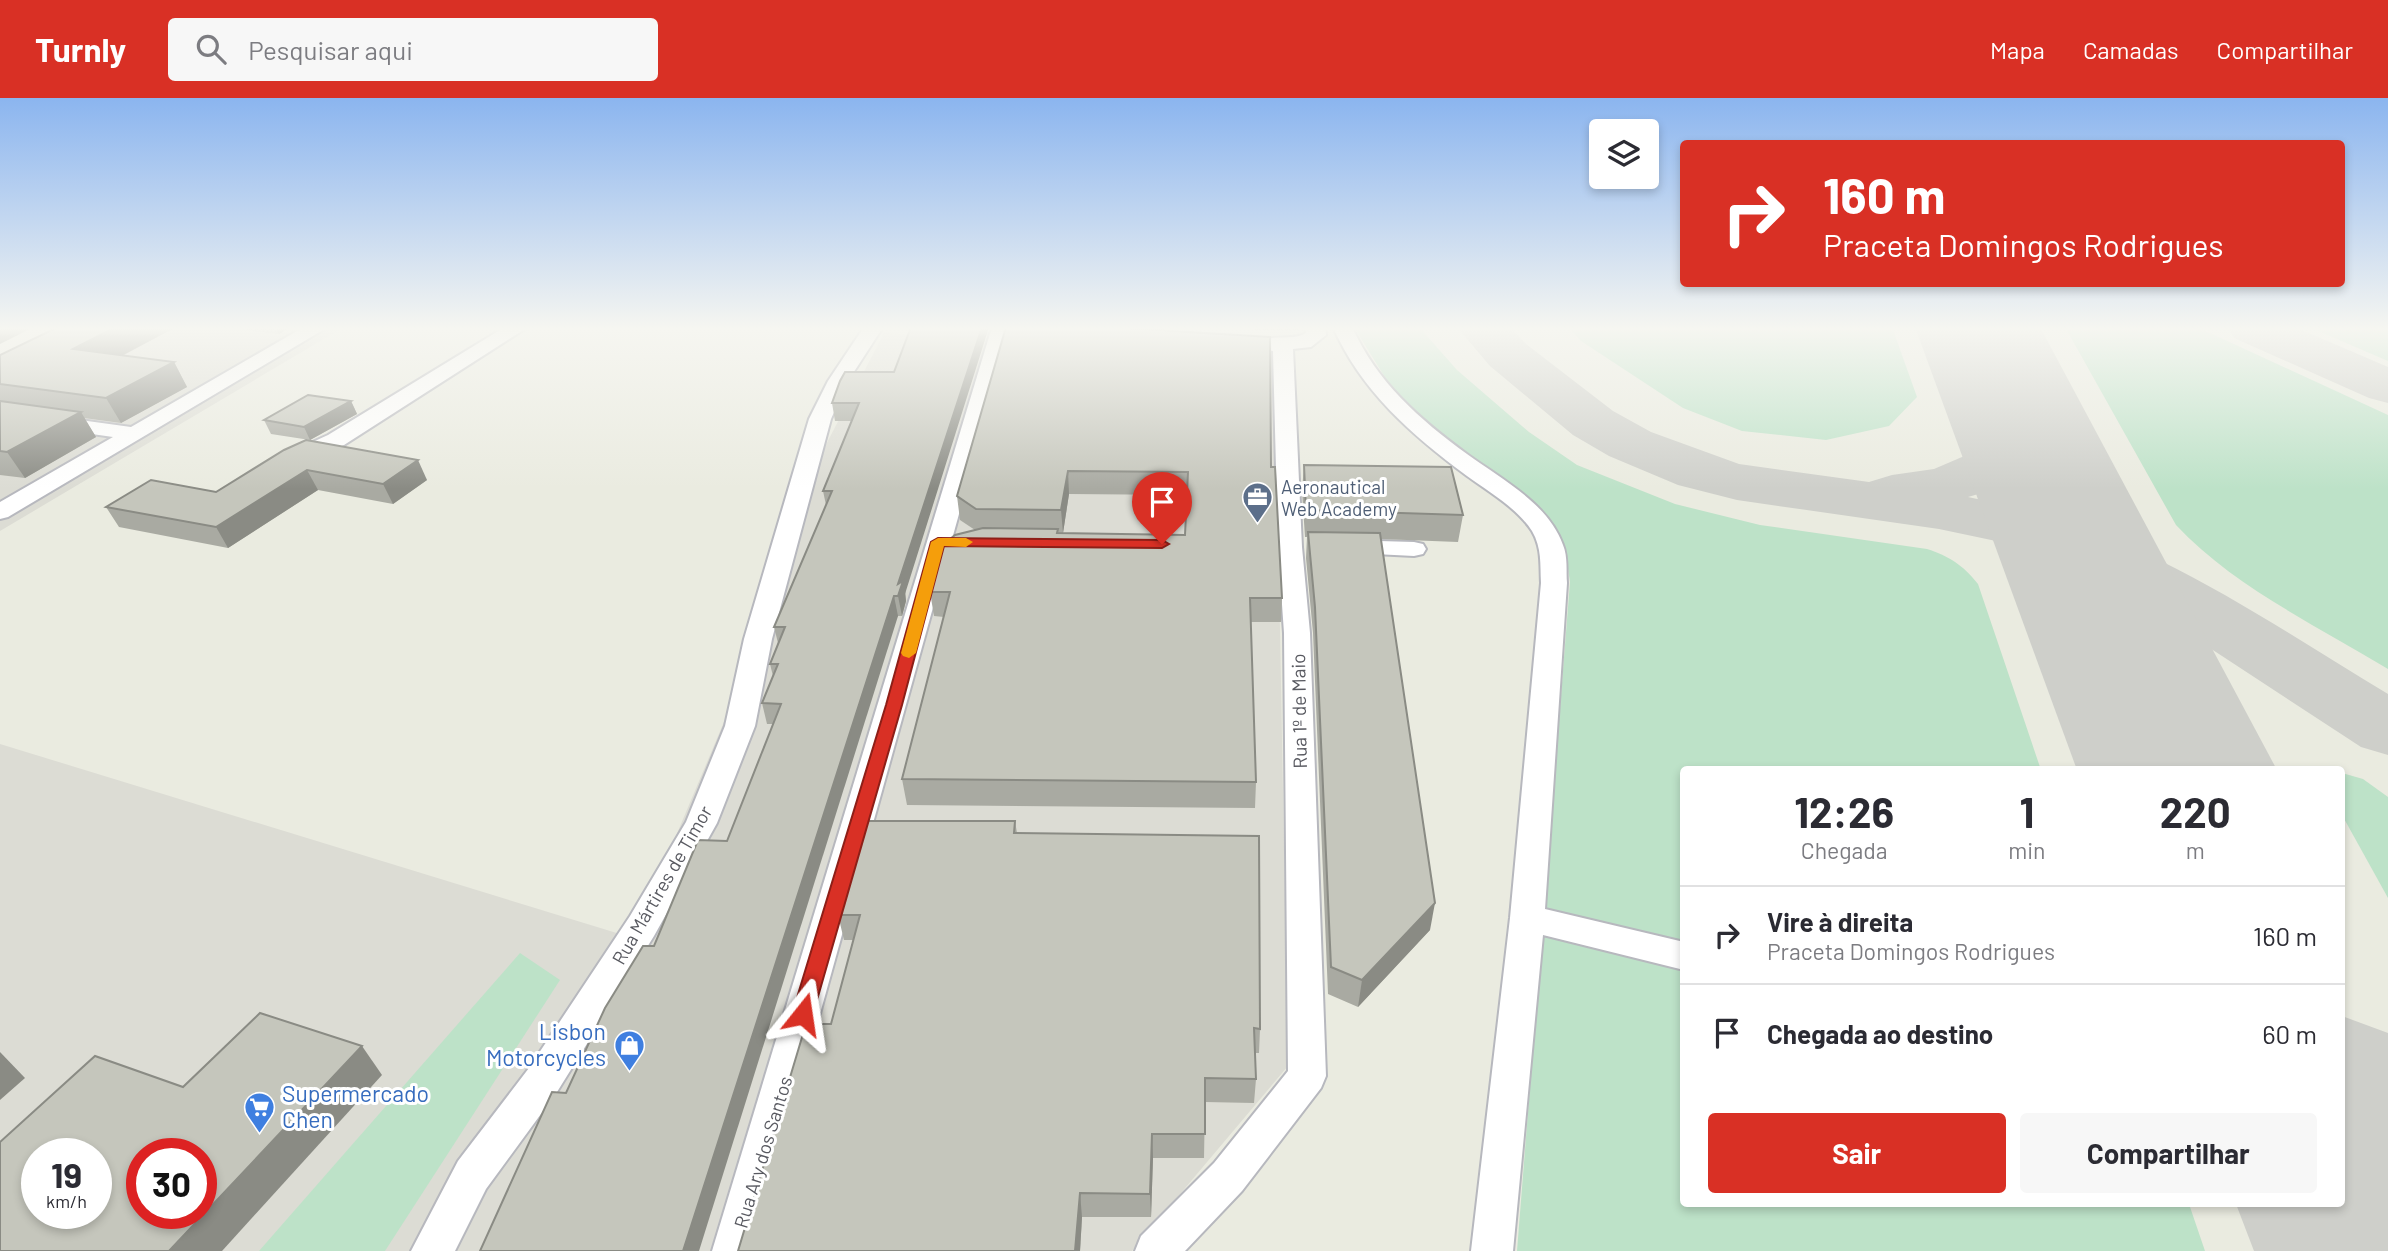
<!DOCTYPE html>
<html lang="pt">
<head>
<meta charset="utf-8">
<style>
	body { margin:0; font-family:Barlow,sans-serif; background:#f7f7f7; color:#2b2b33; height:100vh; display:flex; flex-direction:column; font-size:26px; white-space:nowrap }
	* { box-sizing:border-box; margin:0 }
	p { font-size:23px; color:#7c7c81 }
	.icon { flex:none; width:38px; height:38px; fill:none; stroke:currentColor; stroke-width:2; stroke-linecap:round; stroke-linejoin:round }
	.map { position:relative; flex:1; overflow:hidden }
	.sheet { position:absolute; left:1680px; top:668px; width:665px; height:441px; display:flex; flex-direction:column; background:#fff; border-radius:7px; box-shadow:0 4px 10px #0003 }
	.sheet>* { flex:none }
	.banner { position:absolute; left:1680px; top:42px; width:665px; height:147px; border-radius:7px; box-shadow:0 4px 10px #0003; background:#d93025; color:#fff; overflow:hidden }
	.buttons { position:absolute; left:1589px; top:21px; display:grid; gap:14px }
	.buttons a { display:grid; place-items:center; width:70px; height:70px; border-radius:7px; background:#fff; box-shadow:0 4px 10px #0003; font-size:35px }
	.speed { position:absolute; left:21px; top:1040px; display:flex; gap:14px; font-size:35px; font-weight:700; text-align:center }
	.speed>* { display:grid; place-content:center; width:91px; height:91px; border-radius:50%; background:#fff; box-shadow:0 4px 10px #0003; line-height:1 }
	.speed small { font-size:18px; font-weight:400 }
	.speed .limit { border:10px solid #d22; background:#fff; color:#111 }
	.pin { position:absolute; display:grid; place-items:center; width:60px; height:60px; color:#fff; margin:-72px -30px; border-radius:50% 50% 50% 0; rotate:-45deg; box-shadow:0 0 7px #0007 }
	.pin .icon { rotate:45deg }
	.me { position:absolute; width:77px; margin:-38px; rotate:15deg; stroke-linejoin:round; filter:drop-shadow(0 0 5px #0008) }
	.turn { display:flex; align-items:center; gap:24px; height:147px; padding:0 28px; font-size:32px }
	.turn .icon { width:91px; height:91px; stroke-width:2.5 }
	.turn b { display:block; font-size:49px; line-height:60px }
	.eta { display:flex; justify-content:space-evenly; align-items:center; height:119px; text-align:center }
	.eta b { font-size:42px; font-weight:700; line-height:49px }
	.action { display:flex; gap:14px; margin-top:auto; padding:14px 28px }
	.action a { flex:1; height:80px; border-radius:7px; background:#d93025; color:#fff; font-size:28px; font-weight:700; line-height:80px; text-align:center }
	.action a+a { background:#f7f7f7; color:#2b2b33 }
	ul { padding:0; list-style:none }
	li { display:flex; align-items:center; gap:21px; height:98px; padding:0 28px; border-top:2px solid #e1e1e2 }
	li div { flex:1 }
	li b { display:block; font-size:26px }
	li em { font-style:normal }
	header { display:flex; align-items:center; gap:42px; box-sizing:border-box; height:98px; padding:0 35px; background:#d93025; color:#fff }
	header strong { font-size:33px }
	nav { display:flex; gap:38px; margin-inline-start:auto; font-size:24px }
	.search { width:490px; height:63px; background:#f7f7f7; display:flex; align-items:center; gap:18px; box-sizing:border-box; padding:0 24px; border-radius:7px; color:#7c7c81; font-size:26px }
	.map>svg:first-child { display:block }
	.industrial { fill:#dcdcd4; fill-rule:evenodd }
	.green { fill:#bde2c8 }
	.lines { fill:none; stroke-linecap:round; stroke-linejoin:round }
	.taxiway { fill:#cecfca; fill-rule:evenodd }
	.runway { fill:#cecfca; fill-rule:evenodd }
	.minor-casing { stroke:#b7b8be; stroke-width:4 }
	.minor { fill:#fff; fill-rule:evenodd }
	.wall { fill:#a9aaa2; fill-rule:evenodd }
	.shaded-wall { fill:#8a8b84 }
	.building { fill:#c5c6bc; stroke:#8a8b84; stroke-width:2; fill-rule:evenodd }
	.route { fill:#d93025; stroke:#8d1f18; stroke-width:2 }
	.slow { fill:#f59e0b }
	.labels { text-anchor:middle; stroke-width:6; stroke-linejoin:round; paint-order:stroke }
	.service-label { font-size:19px; fill:#4e5e75; stroke:#fff; text-anchor:start }
	.street-label { font-size:19px; fill:#585960; stroke:#fff }
	.near-shop-label { font-size:23px; fill:#366cbe; stroke:#fff; text-anchor:end }
</style>
</head>
<body>
<header>
<strong>Turnly</strong>
<div class="search"><svg class="icon" aria-label="search" viewBox="0 0 24 24"><circle cx="10" cy="10" r="6"/><path d="M15 15l6 6"/></svg>Pesquisar aqui</div>
<nav><a>Mapa</a><a>Camadas</a><a>Compartilhar</a></nav>
</header>
<div class="map">
<svg width="2388" height="1153" viewBox="0 0 2388 1153">
	<rect width="100%" height="100%" fill="#eaebe0"/>
	<!-- industrial -->
	<g class="industrial">
		<polygon points="70,229 344,229 0,433 0,262"/>
		<path d="M884,235L1275,259L1288,968L1132,1153H0V646L633,840L798,448L818,362ZM37,1055H96V1115H37ZM142,1055H201V1115H142Z"/>
	</g>
	<!-- green -->
	<g class="green">
		<path d="M1354,229H1419L1457,272L1529,334L1577,367L1675,406L1760,427L1927,451C1949,458 1963,467 1978,486L2041,672H1684V1106H2189L2205,1153H1517L1570,484L1565,450L1554,427L1525,396L1470,359L1397,299Z"/>
		<polygon points="1568,229 1892,229 1917,299 1889,328 1826,342 1742,333 1683,310 1581,243"/>
		<path d="M2065,229H2197L2388,317V571C2316,527 2234,489 2176,427Z"/>
		<polygon points="2309,229 2388,229 2388,263"/>
		<polygon points="2342,675 2363,681 2388,699 2388,800 2342,717"/>
		<polygon points="520,855 560,882 385,1153 259,1153"/>
	</g>
	<g class="lines">
		<!-- taxiway -->
		<g class="taxiway">
			<path d="M1457,229H1510L1526,246L1613,313L1651,334L1739,366L1869,384L1892,377L1934,371L1969,356L1982,345L1989,320L1997,308L2017,303L2037,308L2045,320C2040,363 2009,389 1968,399C2035,413 2100,432 2161,463C2240,502 2313,551 2388,596V657L2361,649L2161,518L2112,490L2053,464L1996,443L1939,431L1737,402L1678,387L1609,358L1573,337L1490,268Z"/>
			<polygon points="2227,229 2295,229 2388,269 2388,305 2369,300 2234,240"/>
		</g>
		<!-- runway -->
		<g class="runway">
			<polygon points="1915,229 2040,229 2277,672 2077,672"/>
			<polygon points="2342,918 2388,935 2388,1153 2254,1153 2236,1106 2342,1106"/>
		</g>
		<defs>
			<g id="minor">
				<polygon points="304,229 328,229 8,419 0,421 0,404 113,339 0,323 0,311 131,329"/>
				<polygon points="505,229 528,229 344,347 292,369 284,367 281,362 284,357 328,337"/>
				<polygon points="864,229 883,229 848,283 831,321 772,541 755,628 717,725 654,838 557,994 486,1091 455,1153 411,1153 458,1063 529,970 630,818 686,724 725,628 744,541 809,321 828,283"/>
				<polygon points="992,229 1011,229 754,1153 712,1153"/>
				<path d="M1306,229H1325L1326,237L1311,249L1293,251L1302,449L1310,535L1326,978L1321,990L1242,1093L1185,1153H1135L1141,1138L1214,1065L1288,973L1284,535L1278,449L1273,253L1260,251L1257,247C1268,234 1292,244 1306,235Z"/>
				<path d="M1333,229H1352C1377,284 1419,321 1467,356C1501,381 1548,405 1563,447C1568,459 1566,473 1567,485L1545,811L1684,844V872L1543,837L1513,1153H1471L1510,820L1541,485C1540,466 1542,450 1532,433C1517,410 1489,394 1467,378C1412,337 1361,293 1333,229Z"/>
				<polygon points="1344,442 1414,444 1423,446 1426,451 1423,456 1414,458 1335,454 1332,449 1335,444"/>
			</g>
		</defs>
		<!-- minor casing -->
		<use href="#minor" class="minor-casing"/>
		<!-- minor -->
		<use href="#minor" class="minor"/>
	</g>
	<!-- wall -->
	<g class="wall">
		<polygon points="176,229 122,258 174,264 187,289 121,325 84,320 96,339 25,380 0,377 0,257"/>
		<polygon points="221,229 291,229 279,236"/>
		<path d="M1006,229L1271,369L1282,500L1281,524H1250L1256,684L1255,710L907,707L902,681L944,519L934,518L930,494L975,432L960,422L957,398ZM1069,396L1187,397L1185,437L1063,435Z"/>
		<rect x="1254" y="229" width="46" height="3"/>
		<polygon points="894,274 906,503 902,518 898,518 566,995 654,848 727,743 773,626 767,626 762,605 773,578 770,566 778,545 774,529 826,407 823,393 852,323 835,323 832,305"/>
		<polygon points="351,303 357,316 310,342 271,336 264,322"/>
		<polygon points="284,352 427,382 393,406 318,392 228,450 119,429 106,409 216,394"/>
		<polygon points="1304,367 1463,417 1458,444 1381,441 1430,832 1358,909 1328,896 1313,535 1306,460 1307,439 1305,439 1302,393"/>
		<polygon points="1015,723 1017,735 1260,931 1259,955 1255,955 1256,981 1254,1005 1205,1004 1204,1060 1153,1060 1151,1119 1082,1119 1080,1153 738,1153 831,926 853,842 844,842 838,817"/>
	</g>
	<!-- shaded-wall -->
	<g class="shaded-wall">
		<polygon points="0,229 34,229 0,246"/>
		<polygon points="116,229 176,229 87,276 73,251"/>
		<polygon points="275,229 291,229 279,236"/>
		<polygon points="982,229 989,229 905,496 906,503 902,518 898,498 898,486"/>
		<polygon points="174,264 187,289 121,325 106,300"/>
		<polygon points="351,303 357,316 310,342 304,329"/>
		<polygon points="81,314 96,339 25,380 7,354"/>
		<polygon points="418,362 427,382 393,406 383,386"/>
		<polygon points="307,372 318,392 228,450 216,429"/>
		<polygon points="1068,373 1069,396 1063,435 1061,412"/>
		<polygon points="894,498 898,518 699,1153 683,1153"/>
		<polygon points="1435,805 1430,832 1358,909 1362,882"/>
		<polygon points="362,948 382,977 222,1153 169,1153"/>
		<polygon points="0,954 25,980 0,1002"/>
		<polygon points="1152,1036 1153,1060 1151,1119 1150,1096"/>
		<polygon points="1080,1095 1082,1119 1080,1153 1075,1153"/>
	</g>
	<!-- building -->
	<g class="building">
		<polygon points="58,229 116,229 73,251 174,264 106,300 0,286 0,257"/>
		<polygon points="911,229 982,229 898,486 903,483 898,498 894,498 683,1153 480,1153 552,994 566,995 605,910 643,848 654,848 698,742 727,743 781,606 762,605 778,566 770,566 785,529 774,529 832,393 823,393 859,305 832,305 840,283 845,274 894,274"/>
		<polygon points="1006,229 1107,229 1270,239 1271,369 1275,369 1282,500 1250,500 1256,684 902,681 950,494 930,494 943,447 955,437 983,430 1058,431 1057,435 1185,437 1188,374 1068,373 1061,412 976,411 957,398"/>
		<polygon points="308,297 351,303 304,329 264,322"/>
		<polygon points="0,303 81,314 7,354 0,353"/>
		<polygon points="306,342 418,362 383,386 307,372 216,429 106,409 151,382 216,394 284,352"/>
		<polygon points="1304,367 1451,369 1463,417 1306,412"/>
		<polygon points="1308,434 1380,435 1435,805 1362,882 1331,869 1315,509"/>
		<polygon points="865,723 1015,723 1014,735 1259,738 1260,931 1254,930 1256,981 1205,980 1205,1036 1152,1036 1150,1096 1080,1095 1075,1153 738,1153 806,926 831,926 860,817 838,817"/>
		<path d="M260,915L362,948L169,1153H0V1044L95,958L183,989ZM37,1055H96V1115H37ZM142,1055H201V1115H142Z"/>
	</g>
	<!-- sky -->
	<linearGradient id="sky" x2="0" y2="1"><stop stop-color="#8bb5ef"/><stop offset="0.59" stop-color="#f6f6f1"/><stop offset="1" stop-color="#f6f6f1" stop-opacity="0"/></linearGradient>
	<rect width="2388" height="391" fill="url(#sky)"/>
	<!-- route -->
	<polygon class="route" points="938,440 1162,442 1169,446 1162,450 944,448 902,607 813,916 810,922 803,924 796,922 792,916 886,607 931,444"/>
	<!-- slow -->
	<polygon class="slow" points="938,440 966,440 973,444 966,449 944,448 916,555 909,560 903,558 901,555 931,444"/>
	<!-- icons -->
	<defs>
		<symbol id="office-pin" viewBox="-11 -11 22 30"><path d="M0 17L-7.5 6A9.5 9.5 0 1 1 7.5 6Z" fill="#5c6f8a" stroke="#fff"/><path d="M-6-3h4V-5.5h4V-3h4V5H-6ZM-1-4.5V-3h2v-1.5ZM-6 0V1H6V0Z" fill="#fff"/></symbol>
		<symbol id="shop-pin" viewBox="-11 -11 22 30"><path d="M0 17L-7.5 6A9.5 9.5 0 1 1 7.5 6Z" fill="#3f7fe0" stroke="#fff"/><path d="M-5-2.5h2.3a2.7 3.5 0 0 1 5.4 0H5L5.5 6h-11ZM-1.5-2.5h3a1.5 2.3 0 0 0-3 0Z" fill="#fff"/></symbol>
		<symbol id="supermarket-pin" viewBox="-11 -11 22 30"><path d="M0 17L-7.5 6A9.5 9.5 0 1 1 7.5 6Z" fill="#3f7fe0" stroke="#fff"/><path d="M-6-5.5h2.5l.6 2H6L4.5 2H-2.5L-4.4-4H-6ZM-1.5 3.2a1.3 1.3 0 1 0 .1 0ZM3 3.2a1.3 1.3 0 1 0 .1 0Z" fill="#fff"/></symbol>
	</defs>
	<g fill-rule="evenodd">
		<use href="#office-pin" x="1240" y="382" width="35" height="47"/>
		<use href="#shop-pin" x="612" y="930" width="35" height="47"/>
		<use href="#supermarket-pin" x="242" y="992" width="35" height="47"/>
	</g>
	<g class="labels">
		<!-- service labels -->
		<g class="service-label">
			<text x="1281" y="396">Aeronautical<tspan x="1281" dy="22">Web Academy</tspan></text>
		</g>
		<!-- street labels -->
		<g class="street-label">
			<text transform="translate(1299 613) rotate(-91)" y="7">Rua 1º de Maio</text>
			<text transform="translate(662 787) rotate(-60)" y="7">Rua Mártires de Timor</text>
			<text transform="translate(763 1054) rotate(-73)" y="7">Rua Ary dos Santos</text>
		</g>
		<!-- near-shop labels -->
		<g class="near-shop-label">
			<text x="606" y="942">Lisbon<tspan x="606" dy="26">Motorcycles</tspan></text>
			<text x="282" y="1004" text-anchor="start">Supermercado<tspan x="282" dy="26">Chen</tspan></text>
		</g>
	</g>
</svg>
<div class="buttons">
<a><svg class="icon" aria-label="layers" viewBox="0 0 24 24"><path d="M12 4l9 5-9 5-9-5zM3 14l9 5 9-5"/></svg></a>
</div>
<div class="speed"><div>19<small>km/h</small></div><div class="limit">30</div></div>
<div class="pin" style="left:1162px;top:446px;background:#d93025"><svg class="icon" aria-label="arrive" viewBox="0 0 24 24"><path d="M6 21V4h12l-3 4 3 4H6"/></svg></div>
<svg class="me" style="left:803px;top:916px" viewBox="-20 -20 40 40"><path d="M0-17L14 15 0 8-14 15z" fill="#d93025" stroke="#fff" stroke-width="4"/></svg>
<div class="banner">
<div class="turn"><svg class="icon" aria-label="right" viewBox="0 0 24 24"><path d="M7 20v-9h11M14 6l5 5-5 5"/></svg><div><b>160 m</b>Praceta Domingos Rodrigues</div></div>
</div>
<section class="sheet">
<div class="eta">
<div><b>12:26</b><p>Chegada</p></div>
<div><b>1</b><p>min</p></div>
<div><b>220</b><p>m</p></div>
</div>
<ul>
<li><svg class="icon" aria-label="right" viewBox="0 0 24 24"><path d="M7 20v-9h11M14 6l5 5-5 5"/></svg><div><b>Vire à direita</b><p>Praceta Domingos Rodrigues</p></div><em>160 m</em></li>
<li><svg class="icon" aria-label="arrive" viewBox="0 0 24 24"><path d="M6 21V4h12l-3 4 3 4H6"/></svg><div><b>Chegada ao destino</b></div><em>60 m</em></li>
</ul>
<div class="action"><a>Sair</a><a>Compartilhar</a></div>
</section>
</div>
</body>
</html>
